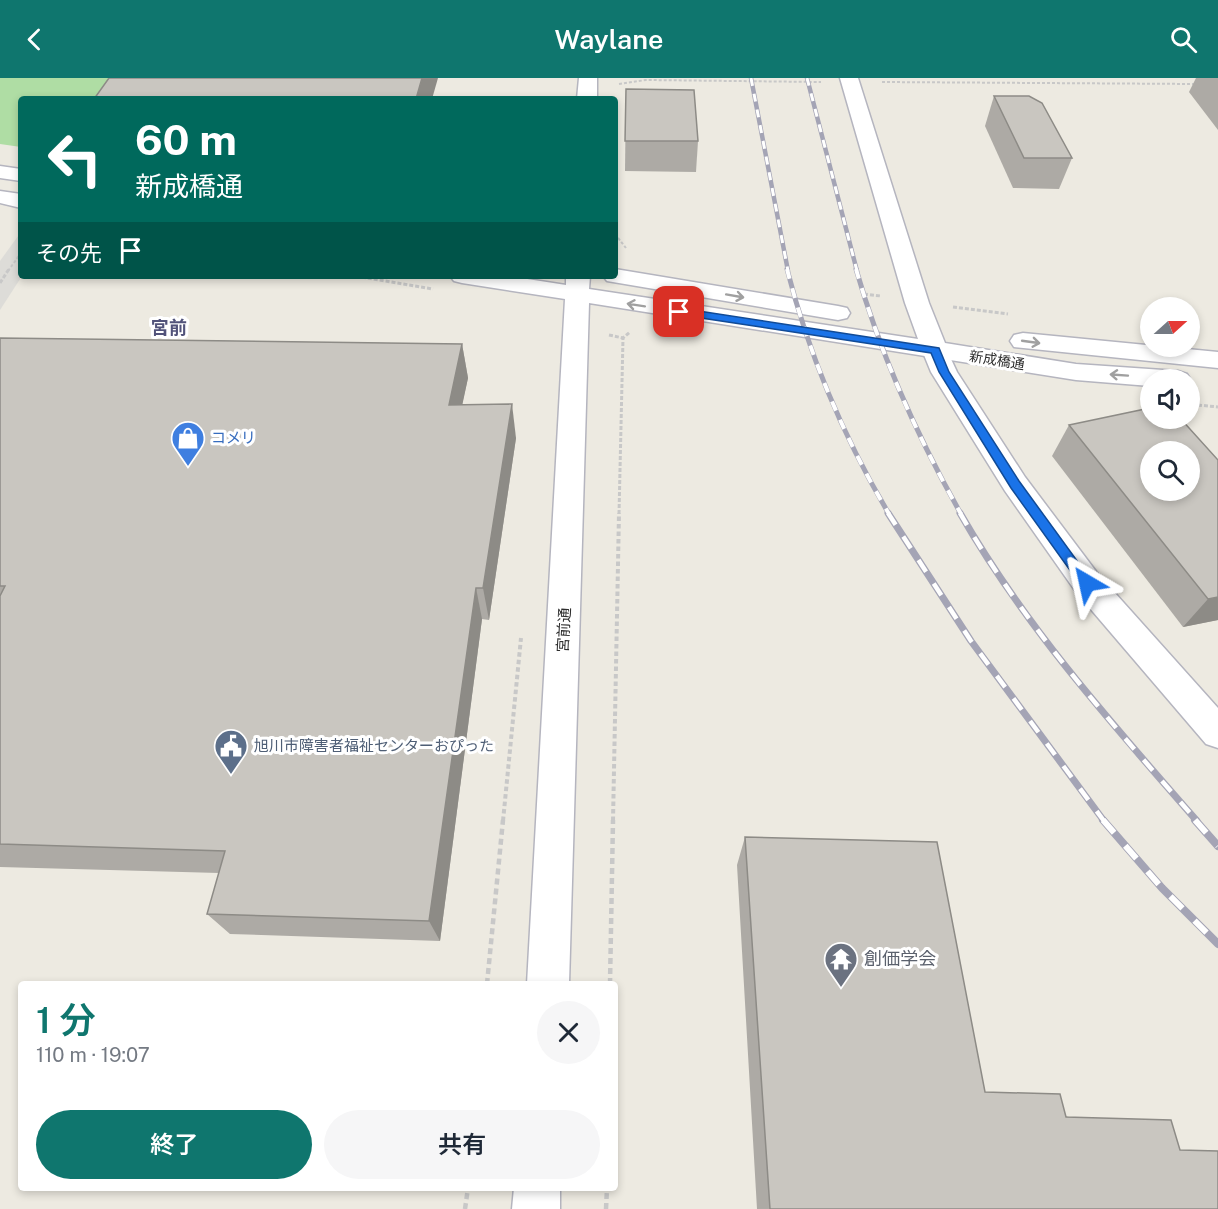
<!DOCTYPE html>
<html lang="ja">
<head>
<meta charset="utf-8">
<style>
	body { margin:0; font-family:"Public Sans","Noto Sans JP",sans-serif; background:#f6f6f7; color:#1f2937; height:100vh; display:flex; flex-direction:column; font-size:22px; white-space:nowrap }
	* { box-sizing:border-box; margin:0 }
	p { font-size:20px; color:#747a83 }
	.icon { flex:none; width:33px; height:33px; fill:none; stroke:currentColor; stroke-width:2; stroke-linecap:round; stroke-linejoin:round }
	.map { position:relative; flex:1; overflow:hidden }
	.panel { position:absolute; left:18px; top:903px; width:600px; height:210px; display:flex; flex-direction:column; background:#fff; border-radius:6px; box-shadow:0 3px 9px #0003 }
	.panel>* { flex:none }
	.banner { position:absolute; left:18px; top:18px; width:600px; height:183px; border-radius:6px; box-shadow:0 3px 9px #0003; background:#00695c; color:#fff; overflow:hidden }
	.needle { width:39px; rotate:69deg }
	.controls { position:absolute; left:1140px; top:219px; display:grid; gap:12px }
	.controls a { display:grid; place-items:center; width:60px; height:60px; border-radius:50%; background:#fff; box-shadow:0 3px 9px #0003; font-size:30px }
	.pin { position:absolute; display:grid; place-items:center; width:51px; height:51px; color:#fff; margin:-26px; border-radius:12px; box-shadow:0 3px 9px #0006 }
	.me { position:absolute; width:66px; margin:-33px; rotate:324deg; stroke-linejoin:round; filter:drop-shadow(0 0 4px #0008) }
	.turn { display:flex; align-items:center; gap:21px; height:126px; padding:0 18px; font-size:27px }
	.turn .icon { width:78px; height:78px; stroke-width:2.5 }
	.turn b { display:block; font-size:42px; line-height:51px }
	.then { display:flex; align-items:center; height:57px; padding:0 18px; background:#0003; gap:12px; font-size:22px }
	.round { display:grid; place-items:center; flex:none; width:63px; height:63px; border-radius:32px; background:#f6f6f7 }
	.headline { display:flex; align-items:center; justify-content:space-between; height:102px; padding:0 18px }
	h1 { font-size:36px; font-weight:600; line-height:45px; color:#0f766e }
	.cta { display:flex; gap:12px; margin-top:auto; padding:12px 18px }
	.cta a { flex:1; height:69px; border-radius:36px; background:#0f766e; color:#fff; font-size:24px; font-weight:600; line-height:69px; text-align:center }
	.cta a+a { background:#f6f6f7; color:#1f2937 }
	header { display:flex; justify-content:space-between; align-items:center; height:78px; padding:0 18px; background:#0f766e; color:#fff; font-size:27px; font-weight:600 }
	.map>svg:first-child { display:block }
	.green { fill:#afdda4 }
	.plaza { fill:#dddcd8 }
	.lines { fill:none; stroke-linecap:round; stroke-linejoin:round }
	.minor-casing { stroke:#b5b5bf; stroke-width:3 }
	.tertiary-casing { stroke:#b5b5bf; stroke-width:3 }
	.path-far3 { stroke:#c8c8c8; stroke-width:2; stroke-dasharray:3 2; stroke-linecap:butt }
	.path-far2 { stroke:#c8c8c8; stroke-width:3; stroke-dasharray:4 2; stroke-linecap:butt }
	.path-far1 { stroke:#c8c8c8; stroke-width:4; stroke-dasharray:4.5 3; stroke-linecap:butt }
	.path { stroke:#c8c8c8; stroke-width:4.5; stroke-dasharray:6 4; stroke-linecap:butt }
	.minor { fill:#fff; fill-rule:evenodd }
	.tertiary { fill:#fff; fill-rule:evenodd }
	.rail-far3-casing { stroke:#a4a4b5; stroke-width:4.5 }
	.rail-far2-casing { stroke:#a4a4b5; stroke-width:5 }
	.rail-far1-casing { stroke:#a4a4b5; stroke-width:7 }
	.rail-casing { stroke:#a4a4b5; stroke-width:8 }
	.rail-far3 { stroke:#fff; stroke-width:3; stroke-dasharray:8; stroke-linecap:butt }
	.rail-far2 { stroke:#fff; stroke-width:4; stroke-dasharray:10; stroke-linecap:butt }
	.rail-far1 { stroke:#fff; stroke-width:4.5; stroke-dasharray:14; stroke-linecap:butt }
	.rail { stroke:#fff; stroke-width:6; stroke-dasharray:17; stroke-linecap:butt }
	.wall { fill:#adaaa5 }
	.shaded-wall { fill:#8d8b86 }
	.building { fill:#c9c6c0; stroke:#8d8b86; stroke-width:1.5; fill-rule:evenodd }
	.oneway { stroke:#a0a0a0 }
	.route { fill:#1a73e8; stroke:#114b97; stroke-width:1.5 }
	.labels { text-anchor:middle; stroke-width:6; stroke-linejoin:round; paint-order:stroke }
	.far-street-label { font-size:14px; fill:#2d2d2d; stroke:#fff }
	.shop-label { font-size:15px; fill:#366cbe; stroke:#fff; text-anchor:start }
	.street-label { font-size:15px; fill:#2d2d2d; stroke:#fff }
	.service-label { font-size:15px; fill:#4e5e75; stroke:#fff; text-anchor:start }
	.far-district-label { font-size:18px; font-weight:bold; fill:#52537a; stroke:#fff }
	.near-worship-label { font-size:18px; fill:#5b616d; stroke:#fff; text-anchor:start }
</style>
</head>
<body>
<header><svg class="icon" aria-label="back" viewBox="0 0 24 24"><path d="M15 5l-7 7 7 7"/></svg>Waylane<svg class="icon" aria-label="search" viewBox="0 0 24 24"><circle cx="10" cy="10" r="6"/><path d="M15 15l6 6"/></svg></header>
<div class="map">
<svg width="1218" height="1131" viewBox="0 0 1218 1131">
	<rect width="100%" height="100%" fill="#edeae1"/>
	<!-- green -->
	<polygon class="green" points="0,0 124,0 109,21 21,21 21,69 0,66"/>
	<!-- plaza -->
	<polygon class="plaza" points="21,154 22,198 0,232 0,183"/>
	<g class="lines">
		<defs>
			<polygon id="minor" points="935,264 944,266 957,294 1025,399 1098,496 1218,630 1218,670 1206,666 1076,514 1005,413 931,294 922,272 926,266"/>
			<g id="tertiary">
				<polygon points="579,0 597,0 597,21 577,21"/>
				<polygon points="840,0 858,0 929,225 945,265 1076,286 1178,293 1187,296 1191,302 1190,305 1190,302 1150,302 1150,308 1076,302 589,225 569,906 527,906 565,221 462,205 454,203 450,198 508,198 566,207 566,198 590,198 589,211 918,261 905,225"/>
				<polygon points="0,88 21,91 21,103 0,100"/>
				<polygon points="0,113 21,116 21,130 0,125"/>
				<polygon points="615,191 838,228 847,230 850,235 847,240 838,242 607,203 603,198 615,198"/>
				<polygon points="1023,255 1218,274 1218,290 1014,269 1010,263 1014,257"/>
				<polygon points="514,1110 560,1110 560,1131 512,1131"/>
			</g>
		</defs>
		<!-- minor casing -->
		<use href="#minor" class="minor-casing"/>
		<!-- tertiary casing -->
		<use href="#tertiary" class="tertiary-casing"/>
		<!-- path-far3 -->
		<g class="path-far3">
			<polyline points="882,4 1196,6"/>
			<polyline points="619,6 646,2 821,4"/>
			<polyline points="615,148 617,28"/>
			<polyline points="615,156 626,170"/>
			<polyline points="8,193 21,175"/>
		</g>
		<!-- path-far2 -->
		<g class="path-far2">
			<polyline points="356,198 433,211"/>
			<polyline points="0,205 9,191"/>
			<polyline points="864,216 881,218"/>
			<polyline points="953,229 1008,236"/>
			<polyline points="609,257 623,260"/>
			<polyline points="1198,327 1218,329"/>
			<polyline points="619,436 623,260 630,254"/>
		</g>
		<!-- path-far1 -->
		<g class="path-far1">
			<polyline points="503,743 521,560"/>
			<polyline points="613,743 619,435"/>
		</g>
		<!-- path -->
		<g class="path">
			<polyline points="487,906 503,742"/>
			<polyline points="610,906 613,742"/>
			<polyline points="465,1131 468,1110"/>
			<polyline points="606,1131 607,1110"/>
		</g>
		<!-- minor -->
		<use href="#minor" class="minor"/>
		<!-- tertiary -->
		<use href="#tertiary" class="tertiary"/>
		<defs>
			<g id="rail-far3">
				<polyline points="751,0 788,193"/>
				<polyline points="807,0 857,193"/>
			</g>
			<g id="rail-far2">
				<path d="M787,191C809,277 844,360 889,436"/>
				<path d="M856,191C881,278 917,358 961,436"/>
			</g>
			<g id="rail-far1">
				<polyline points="888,435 971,563 1104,743"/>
				<path d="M960,435C1024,547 1112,646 1197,743"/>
			</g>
			<g id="rail">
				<polyline points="1103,742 1162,810 1218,866"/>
				<polyline points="1195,742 1218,768"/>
			</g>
		</defs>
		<!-- rail-far3 casing -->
		<use href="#rail-far3" class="rail-far3-casing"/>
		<!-- rail-far2 casing -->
		<use href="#rail-far2" class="rail-far2-casing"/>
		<!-- rail-far1 casing -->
		<use href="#rail-far1" class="rail-far1-casing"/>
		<!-- rail casing -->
		<use href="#rail" class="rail-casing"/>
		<!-- rail-far3 -->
		<use href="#rail-far3" class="rail-far3"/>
		<!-- rail-far2 -->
		<use href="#rail-far2" class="rail-far2"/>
		<!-- rail-far1 -->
		<use href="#rail-far1" class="rail-far1"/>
		<!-- rail -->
		<use href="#rail" class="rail"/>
	</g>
	<!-- wall -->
	<g class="wall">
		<polygon points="1196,0 1218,0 1218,52 1189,14"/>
		<polygon points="626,11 698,63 696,94 625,93"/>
		<polygon points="994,18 1072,80 1059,111 1013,110 985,48"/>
		<polygon points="0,260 462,266 468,300 462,327 516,360 489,542 482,541 440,863 230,856 207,836 219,795 0,789"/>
		<polygon points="1150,330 1218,542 1183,549 1052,378 1069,347"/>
		<polygon points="745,759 985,1014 1180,1072 1218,1131 757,1131 737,787"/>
	</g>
	<!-- shaded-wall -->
	<g class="shaded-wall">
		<polygon points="422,0 438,0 432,21 416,21"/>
		<polygon points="462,266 468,300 455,361 449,327"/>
		<polygon points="512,326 516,360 489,542 483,510"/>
		<polygon points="476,510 482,541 440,863 429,843"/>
		<polygon points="1218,519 1218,542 1183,549 1208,521"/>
	</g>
	<!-- building -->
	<g class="building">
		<polygon points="109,0 422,0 416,21 94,21"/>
		<polygon points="626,11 694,12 698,63 625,63"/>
		<polygon points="994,18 1029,18 1042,25 1072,80 1024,80"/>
		<polygon points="0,260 462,266 449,327 512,326 483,510 476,510 429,843 207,836 225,773 0,766 0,518 5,508 0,508"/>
		<path d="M1150,330V340H1180L1218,382V519L1208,521L1069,347ZM1150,374H1190V412H1150Z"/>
		<polygon points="745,759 937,764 985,1014 1060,1016 1066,1039 1171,1042 1180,1072 1218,1073 1218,1131 770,1131"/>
	</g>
	<!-- one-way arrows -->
	<defs><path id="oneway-shaft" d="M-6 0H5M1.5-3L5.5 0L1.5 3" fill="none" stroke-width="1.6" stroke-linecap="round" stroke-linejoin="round" transform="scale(1.5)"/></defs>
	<g class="oneway">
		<use href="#oneway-shaft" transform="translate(735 218) rotate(10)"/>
		<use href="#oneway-shaft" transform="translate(636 227) rotate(-171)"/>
		<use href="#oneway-shaft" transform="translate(1031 264) rotate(8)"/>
		<use href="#oneway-shaft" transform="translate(1119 297) rotate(-176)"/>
	</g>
	<!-- route -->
	<polygon class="route" points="679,230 939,270 949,294 1019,403 1091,502 1091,509 1082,509 1011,410 939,294 931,275 675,236 675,231"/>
	<!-- icons -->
	<defs>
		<symbol id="shop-pin" viewBox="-11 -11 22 30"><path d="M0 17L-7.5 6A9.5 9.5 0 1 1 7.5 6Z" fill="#3f7fe0" stroke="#fff"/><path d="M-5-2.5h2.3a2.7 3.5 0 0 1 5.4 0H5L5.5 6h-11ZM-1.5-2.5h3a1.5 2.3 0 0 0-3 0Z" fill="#fff"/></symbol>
		<symbol id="civic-pin" viewBox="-11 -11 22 30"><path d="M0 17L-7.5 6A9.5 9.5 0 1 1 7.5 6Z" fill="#5c6f8a" stroke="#fff"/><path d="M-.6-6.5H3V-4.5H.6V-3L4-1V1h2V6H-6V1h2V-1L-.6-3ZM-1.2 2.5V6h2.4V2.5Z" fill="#fff"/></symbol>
		<symbol id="temple-pin" viewBox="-11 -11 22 30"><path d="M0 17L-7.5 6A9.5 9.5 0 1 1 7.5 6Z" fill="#6b7280" stroke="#fff"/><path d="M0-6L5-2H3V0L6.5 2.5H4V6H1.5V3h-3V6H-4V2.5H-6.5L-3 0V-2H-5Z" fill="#fff"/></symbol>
	</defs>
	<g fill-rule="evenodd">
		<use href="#shop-pin" x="169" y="341" width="38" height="52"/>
		<use href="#civic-pin" x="212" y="649" width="38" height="52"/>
		<use href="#temple-pin" x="822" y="862" width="38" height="52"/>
	</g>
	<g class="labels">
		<!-- far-street labels -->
		<g class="far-street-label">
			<text transform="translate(997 282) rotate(9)" y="5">新成橋通</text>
		</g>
		<!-- shop labels -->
		<g class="shop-label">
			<text x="211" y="365">コメリ</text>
		</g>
		<!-- street labels -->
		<g class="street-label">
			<text transform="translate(564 552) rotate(-87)" y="5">宮前通</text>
		</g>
		<!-- service labels -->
		<g class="service-label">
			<text x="254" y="673">旭川市障害者福祉センターおぴった</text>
		</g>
		<!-- far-district labels -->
		<g class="far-district-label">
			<text x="169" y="256">宮前</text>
		</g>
		<!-- near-worship labels -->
		<g class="near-worship-label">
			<text x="864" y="887">創価学会</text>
		</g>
	</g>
</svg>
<div class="controls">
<a><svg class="needle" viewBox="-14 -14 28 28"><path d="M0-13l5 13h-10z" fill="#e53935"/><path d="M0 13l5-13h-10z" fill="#747a83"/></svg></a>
<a><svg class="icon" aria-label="sound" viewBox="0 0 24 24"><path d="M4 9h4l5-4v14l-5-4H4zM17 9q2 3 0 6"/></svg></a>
<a><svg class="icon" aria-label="search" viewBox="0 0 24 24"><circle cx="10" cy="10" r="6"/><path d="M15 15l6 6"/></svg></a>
</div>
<div class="pin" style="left:679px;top:234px;background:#d93025"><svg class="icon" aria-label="arrive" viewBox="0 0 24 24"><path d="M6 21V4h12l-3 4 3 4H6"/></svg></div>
<svg class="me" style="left:1087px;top:505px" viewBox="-20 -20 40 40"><path d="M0-17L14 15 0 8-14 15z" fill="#1a73e8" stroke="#fff" stroke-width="4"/></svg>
<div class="banner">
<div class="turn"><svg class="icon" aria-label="left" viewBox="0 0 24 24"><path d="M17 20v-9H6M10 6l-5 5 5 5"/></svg><div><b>60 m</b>新成橋通</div></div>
<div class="then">その先<svg class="icon" aria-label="arrive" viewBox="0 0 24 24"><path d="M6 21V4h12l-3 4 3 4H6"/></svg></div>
</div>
<section class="panel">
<div class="headline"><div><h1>1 分</h1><p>110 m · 19:07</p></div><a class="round"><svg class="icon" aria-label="close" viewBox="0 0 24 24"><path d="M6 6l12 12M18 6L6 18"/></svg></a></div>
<div class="cta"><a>終了</a><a>共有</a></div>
</section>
</div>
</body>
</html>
